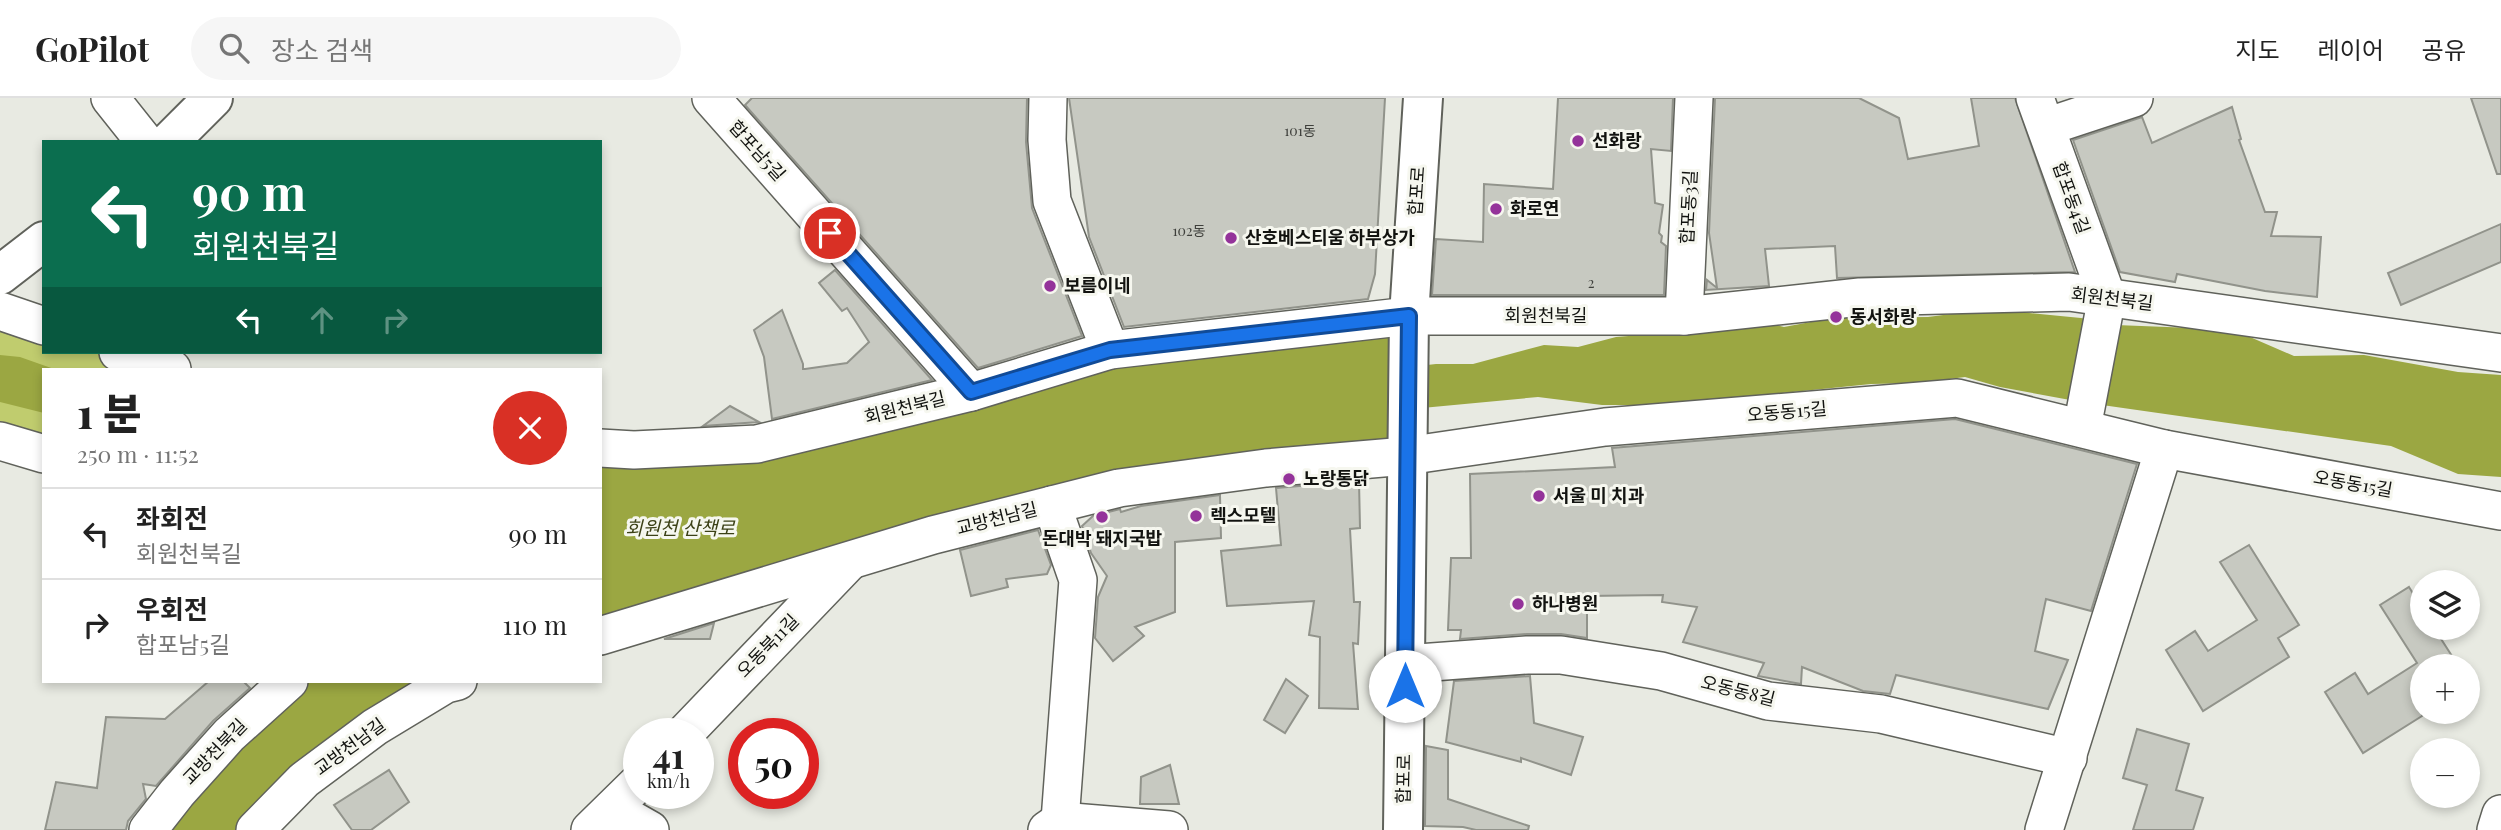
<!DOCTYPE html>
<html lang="ko">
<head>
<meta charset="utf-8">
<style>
	body { margin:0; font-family:"Playfair Display","Noto Sans KR",serif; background:#f6f6f6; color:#222; height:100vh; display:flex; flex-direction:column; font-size:26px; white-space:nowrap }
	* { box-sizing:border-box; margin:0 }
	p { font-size:23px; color:#767676 }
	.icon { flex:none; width:38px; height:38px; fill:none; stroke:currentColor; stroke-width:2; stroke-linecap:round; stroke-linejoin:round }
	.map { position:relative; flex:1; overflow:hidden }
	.panel { position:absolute; left:42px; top:270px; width:560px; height:315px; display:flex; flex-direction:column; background:#fff; border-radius:0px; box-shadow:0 4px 10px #0003 }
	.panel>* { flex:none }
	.top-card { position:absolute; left:42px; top:42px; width:560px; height:214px; border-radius:0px; box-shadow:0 4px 10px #0003; background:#0b6e4f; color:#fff; overflow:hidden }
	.buttons { position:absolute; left:2410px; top:472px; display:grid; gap:14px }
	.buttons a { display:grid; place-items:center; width:70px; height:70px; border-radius:50%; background:#fff; box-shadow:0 4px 10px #0003; font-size:35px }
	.speed { position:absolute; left:623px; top:620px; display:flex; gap:14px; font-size:35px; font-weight:700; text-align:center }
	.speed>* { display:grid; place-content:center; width:91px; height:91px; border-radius:50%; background:#fff; box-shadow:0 4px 10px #0003; line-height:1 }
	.speed small { font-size:18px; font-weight:400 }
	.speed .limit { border:10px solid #d22; background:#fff; color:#111 }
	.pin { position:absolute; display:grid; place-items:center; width:60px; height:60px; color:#fff; margin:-30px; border:4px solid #fff; border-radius:50%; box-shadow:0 2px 7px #0007 }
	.me { position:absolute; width:77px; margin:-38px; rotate:0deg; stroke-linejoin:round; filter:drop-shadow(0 0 5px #0008) }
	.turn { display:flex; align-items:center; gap:24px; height:147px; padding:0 35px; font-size:32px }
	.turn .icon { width:91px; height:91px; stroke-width:2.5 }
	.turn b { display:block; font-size:49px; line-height:60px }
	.lanes { display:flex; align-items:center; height:66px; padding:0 35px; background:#0003; justify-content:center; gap:35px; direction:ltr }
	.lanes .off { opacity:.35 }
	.round { display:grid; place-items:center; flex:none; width:74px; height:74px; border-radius:37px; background:#f6f6f6 }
	.overview { display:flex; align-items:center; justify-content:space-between; height:119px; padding:0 35px }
	h1 { font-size:42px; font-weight:800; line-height:52px }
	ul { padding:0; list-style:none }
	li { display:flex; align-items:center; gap:21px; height:91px; padding:0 35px; border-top:2px solid #e0e0e0 }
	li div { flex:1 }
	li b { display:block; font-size:26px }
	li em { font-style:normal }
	header { display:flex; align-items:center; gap:42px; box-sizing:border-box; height:98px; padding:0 35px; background:#fff; border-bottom:2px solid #e0e0e0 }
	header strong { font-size:33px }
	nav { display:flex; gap:38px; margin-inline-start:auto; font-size:24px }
	.search { width:490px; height:63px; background:#f6f6f6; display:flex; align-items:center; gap:18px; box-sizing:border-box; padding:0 24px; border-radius:38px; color:#767676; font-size:26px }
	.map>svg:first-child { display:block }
	.green { fill:#c0cc6e }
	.water { fill:#9ba742 }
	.building { fill:#c7c9c1; stroke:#91938b; stroke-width:2 }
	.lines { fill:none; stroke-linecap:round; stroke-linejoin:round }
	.minor-casing { stroke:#60625b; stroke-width:40 }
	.major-casing { stroke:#60625b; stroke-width:42 }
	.minor { stroke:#fff; stroke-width:37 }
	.major { stroke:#fff; stroke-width:38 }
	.route-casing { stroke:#114b97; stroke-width:18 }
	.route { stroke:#1a73e8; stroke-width:12 }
	.poi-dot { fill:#94339a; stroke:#f6f7ef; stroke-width:2.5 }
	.labels { text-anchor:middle; stroke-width:6; stroke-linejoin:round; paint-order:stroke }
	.number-label { font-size:14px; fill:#3f403c }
	.poi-label { font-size:18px; font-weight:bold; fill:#121310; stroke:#f6f7ef; text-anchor:start }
	.street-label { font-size:18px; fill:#121310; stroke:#f6f7ef }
	.water-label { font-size:19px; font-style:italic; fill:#3c4117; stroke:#f6f7ef }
</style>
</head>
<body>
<header>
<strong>GoPilot</strong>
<div class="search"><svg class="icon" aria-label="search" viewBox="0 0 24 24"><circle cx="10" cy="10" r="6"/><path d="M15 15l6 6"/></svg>장소 검색</div>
<nav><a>지도</a><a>레이어</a><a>공유</a></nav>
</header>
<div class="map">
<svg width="2501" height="732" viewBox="0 0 2501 732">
	<rect width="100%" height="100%" fill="#e8eae2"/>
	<!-- green -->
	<polygon class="green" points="0,213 44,228 44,254 118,254 160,271 44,271 44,356 0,343"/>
	<!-- water -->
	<g class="water">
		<polygon points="1989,211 2081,220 2116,227 2192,230 2220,226 2294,258 2364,257 2458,274 2501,277 2501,379 2458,376 2391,348 2081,304 2000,289 1965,279 1918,285 1871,286 1665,307 1602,307 1538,299 1422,310 1406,358 1266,370 600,538 600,350 634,352 1409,218 1409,269 1436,266 1473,266 1544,247 1578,249 1616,239 1666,235 1751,221 1784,229 1832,220 1928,219"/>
		<polygon points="0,257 20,259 54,271 44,271 44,315 0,304"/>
		<polygon points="289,583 458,583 255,732 148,732"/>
	</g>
	<!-- building -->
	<g class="building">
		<polygon points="752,0 1027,0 1026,44 1032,110 1082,238 978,270 745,7"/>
		<polygon points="1069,0 1385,0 1375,176 1368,201 1124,229 1089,139"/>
		<polygon points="1558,0 1673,0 1671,53 1651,51 1655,105 1663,107 1659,135 1662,138 1661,144 1666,148 1664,197 1432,197 1436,141 1483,144 1484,86 1553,91"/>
		<polygon points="1715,0 1859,0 1899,20 1908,61 1979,48 1971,0 2015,0 2075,174 1837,180 1835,148 1765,151 1769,188 1706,192 1707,182 1717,190 1709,135"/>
		<polygon points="2471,0 2501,0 2501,76 2497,76"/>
		<polygon points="2232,9 2241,41 2239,42 2265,114 2277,114 2271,138 2321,139 2317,199 2265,193 2177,176 2175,184 2120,174 2073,42 2142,19 2152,45"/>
		<polygon points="2501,126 2501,164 2401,207 2388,175"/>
		<polygon points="835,172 932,282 772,321 764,259 754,232 782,212 803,266 803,271 805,271 847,265 869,244 847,210 842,213 819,185"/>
		<polygon points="730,308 759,324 703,328"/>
		<polygon points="1955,321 2137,366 2091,513 2046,501 2035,553 2068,562 2048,611 1896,577 1890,596 1863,593 1802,569 1801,586 1758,578 1764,565 1683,544 1697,509 1662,504 1663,497 1587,498 1587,540 1561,536 1527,536 1460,541 1461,532 1448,532 1451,460 1471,460 1470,376 1615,369 1612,350"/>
		<polygon points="1359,383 1360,430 1350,431 1354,504 1360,504 1358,546 1353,545 1358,611 1319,610 1320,539 1309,537 1314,503 1227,508 1221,453 1281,447 1276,390"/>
		<polygon points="1220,397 1221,440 1175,444 1175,514 1135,529 1144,538 1113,563 1095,540 1098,499 1107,478 1091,455 1082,428 1093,418 1120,411 1121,414 1141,408"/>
		<polygon points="1038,432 1051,467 1047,476 1006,481 1008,489 971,498 960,452"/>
		<polygon points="2249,447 2299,527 2278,540 2289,559 2203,613 2166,552 2195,533 2208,553 2257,522 2220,464"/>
		<polygon points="2409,489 2422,510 2422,530 2434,530 2459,569 2422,569 2422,618 2363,655 2325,594 2355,575 2368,596 2417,565 2380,507"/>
		<polygon points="714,525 710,541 664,541"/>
		<polygon points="1530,578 1534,625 1583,639 1571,677 1521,660 1521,664 1446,644 1454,583"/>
		<polygon points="1286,581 1308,598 1285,635 1264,622"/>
		<polygon points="209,583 243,583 250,590 213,623 156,688 143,686 146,701 128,723 126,732 45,732 56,684 97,690 106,619 165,621"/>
		<polygon points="2137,631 2189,646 2176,692 2203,700 2193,732 2133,732 2147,687 2123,680"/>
		<polygon points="1426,648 1448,652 1448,701 1529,728 1528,732 1476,732 1463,729 1425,728"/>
		<polygon points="1170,667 1179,706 1140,706 1141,679"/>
		<polygon points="389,672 409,704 371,732 352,732 334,707"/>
	</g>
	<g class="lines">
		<defs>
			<g id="minor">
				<polyline points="110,0 145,44"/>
				<polyline points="711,0 971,294"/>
				<polyline points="1048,0 1047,42 1052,103 1110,252"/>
				<polyline points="2035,0 2107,199 2082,330"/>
				<polyline points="2046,29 2134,0"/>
				<polyline points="0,213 44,228"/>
				<polyline points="1684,218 1694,0"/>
				<polyline points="118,254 172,271"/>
				<polyline points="0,343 44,356"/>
				<polyline points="600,350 634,352 757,346 971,294 1110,252 1409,218 1684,218 1860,199 2069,194 2501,255"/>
				<polyline points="1052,407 1078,482 1060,723"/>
				<polyline points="600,538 933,437 1119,390 1266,370 1406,358 1605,329 1957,300 2164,351"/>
				<polyline points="1405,566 1527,557 1561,557 1661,573 1768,603 1881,616 2068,660"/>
				<polyline points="685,635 849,464"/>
				<polyline points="613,711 650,732"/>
				<polyline points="148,732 177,695 229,637 289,583"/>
				<polyline points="255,732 304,682 375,629 446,586 458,583"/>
				<polyline points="590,732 639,684"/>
				<polyline points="1047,732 1060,723 1169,732"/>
				<polyline points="2044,732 2164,351 2501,413"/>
				<polyline points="2496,732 2501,716"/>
			</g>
			<g id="major">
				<polyline points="169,44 213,0"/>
				<polyline points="0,177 44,143"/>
				<polyline points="1403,732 1409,218 1423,0"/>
			</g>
		</defs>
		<!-- minor casing -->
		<use href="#minor" class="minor-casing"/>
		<!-- major casing -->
		<use href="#major" class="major-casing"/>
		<!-- minor -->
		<use href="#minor" class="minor"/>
		<!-- major -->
		<use href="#major" class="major"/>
	</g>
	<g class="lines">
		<defs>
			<polyline id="route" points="830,135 971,294 1110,252 1409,218 1405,588"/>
		</defs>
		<!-- route casing -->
		<use href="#route" class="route-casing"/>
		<!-- route -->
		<use href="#route" class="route"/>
	</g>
	<!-- markers -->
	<g class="poi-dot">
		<circle cx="1578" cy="43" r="7"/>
		<circle cx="1496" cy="111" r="7"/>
		<circle cx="1231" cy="140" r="7"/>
		<circle cx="1050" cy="188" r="7"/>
		<circle cx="1836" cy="219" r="7"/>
		<circle cx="1289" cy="381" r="7"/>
		<circle cx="1539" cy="398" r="7"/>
		<circle cx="1196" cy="418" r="7"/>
		<circle cx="1102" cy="419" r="7"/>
		<circle cx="1518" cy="506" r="7"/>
	</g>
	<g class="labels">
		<!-- number labels -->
		<g class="number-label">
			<text x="1300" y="38">101동</text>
			<text x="1189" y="138">102동</text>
			<text x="1591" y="190">2</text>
		</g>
		<!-- poi labels -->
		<g class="poi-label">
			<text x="1592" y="49">선화랑</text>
			<text x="1510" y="117">화로연</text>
			<text x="1245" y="146">산호베스티움 하부상가</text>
			<text x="1064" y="194">보름이네</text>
			<text x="1850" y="225">동서화랑</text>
			<text x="1303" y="387">노랑통닭</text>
			<text x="1553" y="404">서울 미 치과</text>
			<text x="1210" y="424">렉스모텔</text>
			<text x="1102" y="447" text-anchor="middle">돈대박 돼지국밥</text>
			<text x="1532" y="512">하나병원</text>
		</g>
		<!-- street labels -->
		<g class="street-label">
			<text transform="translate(757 53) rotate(48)" y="6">합포남5길</text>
			<text transform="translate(1417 93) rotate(-86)" y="6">합포로</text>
			<text transform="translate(2071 100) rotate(70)" y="6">합포동4길</text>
			<text transform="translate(1689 109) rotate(-87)" y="6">합포동3길</text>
			<text transform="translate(2112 201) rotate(7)" y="6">회원천북길</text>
			<text x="1546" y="224">회원천북길</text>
			<text transform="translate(905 310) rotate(-14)" y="6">회원천북길</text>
			<text transform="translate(1787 314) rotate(-5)" y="6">오동동15길</text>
			<text transform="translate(2353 386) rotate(10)" y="6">오동동15길</text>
			<text transform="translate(997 421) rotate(-14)" y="6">교방천남길</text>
			<text transform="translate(768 548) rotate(-46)" y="6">오동북11길</text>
			<text transform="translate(1738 593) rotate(14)" y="6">오동동8길</text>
			<text transform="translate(350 649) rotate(-36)" y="6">교방천남길</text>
			<text transform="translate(215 654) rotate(-46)" y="6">교방천북길</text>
			<text transform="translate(1404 681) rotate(-89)" y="6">합포로</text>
		</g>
		<!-- water labels -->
		<g class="water-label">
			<text x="680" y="437">회원천 산책로</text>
		</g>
	</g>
</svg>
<div class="buttons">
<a><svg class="icon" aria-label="layers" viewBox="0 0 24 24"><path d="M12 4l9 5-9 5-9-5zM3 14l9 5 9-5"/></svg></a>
<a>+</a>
<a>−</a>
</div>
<div class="speed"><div>41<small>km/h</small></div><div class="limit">50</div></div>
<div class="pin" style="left:830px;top:135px;background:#d93025"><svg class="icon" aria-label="arrive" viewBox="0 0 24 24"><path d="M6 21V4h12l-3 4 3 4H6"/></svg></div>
<svg class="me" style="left:1405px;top:588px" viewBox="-20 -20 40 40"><circle r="19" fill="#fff"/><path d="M0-13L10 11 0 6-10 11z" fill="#1a73e8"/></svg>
<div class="top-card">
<div class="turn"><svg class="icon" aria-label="left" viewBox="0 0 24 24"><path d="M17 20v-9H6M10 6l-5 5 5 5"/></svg><div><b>90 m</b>회원천북길</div></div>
<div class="lanes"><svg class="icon" aria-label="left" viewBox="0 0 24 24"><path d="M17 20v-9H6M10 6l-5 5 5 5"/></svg><svg class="icon off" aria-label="ahead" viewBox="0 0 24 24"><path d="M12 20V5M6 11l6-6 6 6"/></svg><svg class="icon off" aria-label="right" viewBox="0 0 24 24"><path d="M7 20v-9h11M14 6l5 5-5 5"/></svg></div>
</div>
<section class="panel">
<div class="overview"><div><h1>1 분</h1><p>250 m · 11:52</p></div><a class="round" style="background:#d93025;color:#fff"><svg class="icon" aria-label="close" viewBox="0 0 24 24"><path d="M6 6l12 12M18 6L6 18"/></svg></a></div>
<ul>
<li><svg class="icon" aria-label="left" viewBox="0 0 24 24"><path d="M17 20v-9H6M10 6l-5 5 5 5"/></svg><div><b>좌회전</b><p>회원천북길</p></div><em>90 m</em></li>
<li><svg class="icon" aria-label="right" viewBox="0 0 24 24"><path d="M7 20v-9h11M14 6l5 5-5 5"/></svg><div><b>우회전</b><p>합포남5길</p></div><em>110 m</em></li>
</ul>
</section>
</div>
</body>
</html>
